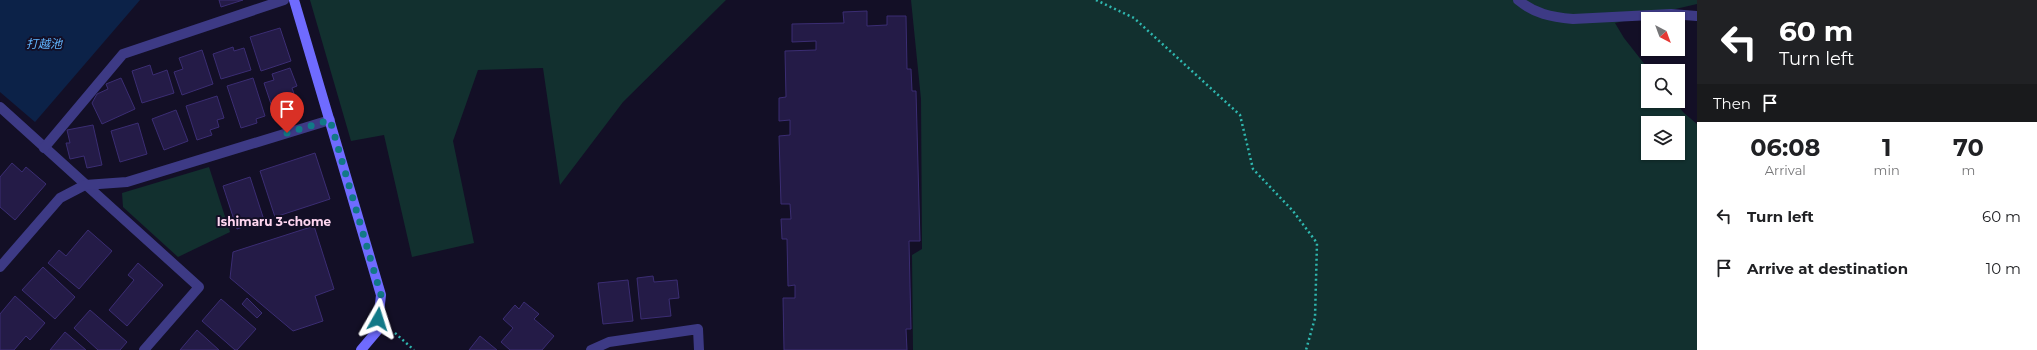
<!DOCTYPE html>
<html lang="en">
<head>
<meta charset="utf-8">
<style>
	body { margin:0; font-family:Montserrat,"Noto Sans JP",sans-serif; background:#f2f2f2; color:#202124; height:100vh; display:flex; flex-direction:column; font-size:15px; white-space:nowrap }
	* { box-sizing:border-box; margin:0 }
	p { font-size:13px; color:#757577 }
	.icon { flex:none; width:22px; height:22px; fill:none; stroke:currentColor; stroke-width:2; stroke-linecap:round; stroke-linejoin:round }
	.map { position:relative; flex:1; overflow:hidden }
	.details { display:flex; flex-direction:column; background:#fff; width:340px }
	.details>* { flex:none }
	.guide { background:#202124; color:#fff; overflow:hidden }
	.needle { width:26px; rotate:139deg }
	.fabs { position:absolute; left:1641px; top:12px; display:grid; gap:8px }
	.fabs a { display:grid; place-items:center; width:44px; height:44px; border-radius:0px; background:#fff; box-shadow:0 1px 3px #0004; font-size:20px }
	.pin { position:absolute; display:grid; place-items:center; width:34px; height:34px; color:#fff; margin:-41px -17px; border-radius:50% 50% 50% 0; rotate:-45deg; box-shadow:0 0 4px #0007 }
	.pin .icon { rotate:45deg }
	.me { position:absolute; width:44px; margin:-22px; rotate:6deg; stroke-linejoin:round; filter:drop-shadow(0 0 3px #0008) }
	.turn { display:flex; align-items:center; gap:14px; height:84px; padding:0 16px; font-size:18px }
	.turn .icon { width:52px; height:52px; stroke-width:2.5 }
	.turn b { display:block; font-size:28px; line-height:34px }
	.then { display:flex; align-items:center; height:38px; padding:0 16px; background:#0003; gap:8px; font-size:15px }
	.eta { display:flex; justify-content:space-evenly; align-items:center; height:68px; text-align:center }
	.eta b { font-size:24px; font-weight:700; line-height:28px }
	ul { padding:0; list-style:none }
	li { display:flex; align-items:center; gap:12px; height:52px; padding:0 16px }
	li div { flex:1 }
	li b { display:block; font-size:15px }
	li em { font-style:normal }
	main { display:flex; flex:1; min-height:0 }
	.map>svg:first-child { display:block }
	.green { fill:#12302f; fill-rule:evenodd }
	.water { fill:#0c2248 }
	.building { fill:#241b47; stroke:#3b2d73 }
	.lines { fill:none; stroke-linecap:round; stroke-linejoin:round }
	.path { stroke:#2fb8b0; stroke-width:2.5; stroke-dasharray:2 3; stroke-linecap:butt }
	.lane { stroke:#3d3a85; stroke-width:10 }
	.street { stroke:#3d3a85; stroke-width:10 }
	.secondary { stroke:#6f6bff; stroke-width:10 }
	.route { stroke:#127987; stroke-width:7; stroke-dasharray:0 12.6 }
	.labels { text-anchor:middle; stroke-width:4; stroke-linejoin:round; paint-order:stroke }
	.water-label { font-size:12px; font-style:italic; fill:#62b6ff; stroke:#130f26 }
	.neighbourhood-label { font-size:12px; font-weight:bold; fill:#ffd6f0; stroke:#130f26 }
</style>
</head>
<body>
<main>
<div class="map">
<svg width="1697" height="350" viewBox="0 0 1697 350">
	<rect width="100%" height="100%" fill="#130f26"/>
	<!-- green -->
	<g class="green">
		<polygon points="310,0 726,0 623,102 560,185 543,68 478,70 453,141 474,243 412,257 384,135 351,141"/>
		<path d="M911,0H1697V4L1615,23L1624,38L1650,71H1648V101H1674L1684,113L1697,124V350H913L912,255L922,249L921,99ZM1648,123H1678V153H1648Z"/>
		<polygon points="209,167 230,232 178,257 123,207 122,193"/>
	</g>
	<!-- water -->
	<polygon class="water" points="0,0 140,0 35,122 0,92"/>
	<!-- building -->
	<g class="building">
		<polygon points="219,0 243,0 221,7"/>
		<polygon points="867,11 867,26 887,25 887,16 906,16 907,69 911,69 912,91 916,91 920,241 909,241 911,329 906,329 907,350 784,350 783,298 795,298 795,285 788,286 787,239 782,239 781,219 791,219 790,204 781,204 779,136 790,135 790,120 779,121 779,98 786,97 785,51 816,50 816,41 792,42 792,24 844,23 843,12"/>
		<polygon points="280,28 291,61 261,71 250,37"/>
		<polygon points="233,47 234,51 244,48 251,70 221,79 213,54"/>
		<polygon points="202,50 213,84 182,95 174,72 183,69 179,58"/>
		<polygon points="150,65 153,75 167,70 174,93 142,103 132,71"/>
		<polygon points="290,68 297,86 292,88 300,111 276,119 264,83 274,80 272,74"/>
		<polygon points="121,78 135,109 102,124 92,103 97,94 108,89 106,84"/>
		<polygon points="253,78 265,116 256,119 257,123 241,128 227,86"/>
		<polygon points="217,96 224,118 217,120 219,127 210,130 212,135 197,140 186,106"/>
		<polygon points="176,110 188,141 164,150 152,119"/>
		<polygon points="138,123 147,154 120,162 111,131"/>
		<polygon points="93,125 102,165 87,168 84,156 70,159 66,143 70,143 67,130"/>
		<polygon points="315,153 330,199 275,217 260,171"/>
		<polygon points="12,163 22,172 26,167 46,184 15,220 0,207 0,177"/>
		<polygon points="250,177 264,220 237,229 223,186"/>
		<polygon points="314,226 334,289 315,296 323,321 293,331 230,278 233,252"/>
		<polygon points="88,230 112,251 79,289 48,263 59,250 66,256"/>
		<polygon points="138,263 163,285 127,326 109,310 134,280 128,275"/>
		<polygon points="43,267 75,297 55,319 22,290"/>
		<polygon points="653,276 654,282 677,280 679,298 669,299 671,316 641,319 637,278"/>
		<polygon points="628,280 633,321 603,324 598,283"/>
		<polygon points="15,296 45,323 30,340 26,336 14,350 0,350 0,314"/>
		<polygon points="247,298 262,313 257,318 242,304"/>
		<polygon points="221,299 256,329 237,350 235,350 202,321"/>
		<polygon points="524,302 539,314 534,319 554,336 542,350 510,350 501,342 513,328 503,319 515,305 519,309"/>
		<polygon points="90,310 127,342 120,350 98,350 74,328"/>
		<polygon points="197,330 219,350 180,350"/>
		<polygon points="65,332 86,350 50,350"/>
		<polygon points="480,336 497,350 469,350"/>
	</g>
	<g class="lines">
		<!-- path -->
		<g class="path">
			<polyline points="1096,0 1134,18 1240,115 1253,169 1293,211 1317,243 1315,318 1306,350"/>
			<polyline points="395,333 414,350"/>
		</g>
		<!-- lane -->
		<path class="lane" d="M1518,0C1535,14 1551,17 1573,19L1671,14L1697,16"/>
		<!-- street -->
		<g class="street">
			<polyline points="0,107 199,287 144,350"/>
			<polyline points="44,148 123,54 284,0"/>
			<polyline points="0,267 60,198 85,185 127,182 330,120"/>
			<polyline points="591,350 609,342 698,329 699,350"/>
		</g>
		<!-- secondary -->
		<polyline class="secondary" points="294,0 381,295 377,331 361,350"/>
	</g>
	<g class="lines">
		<!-- route -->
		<polyline class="route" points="287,133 330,120 381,295 378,319"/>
	</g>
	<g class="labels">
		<!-- water labels -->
		<g class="water-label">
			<text x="44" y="48">打越池</text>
		</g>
		<!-- neighbourhood labels -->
		<g class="neighbourhood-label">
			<text x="274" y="226">Ishimaru 3-chome</text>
		</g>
	</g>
</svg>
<div class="fabs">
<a><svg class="needle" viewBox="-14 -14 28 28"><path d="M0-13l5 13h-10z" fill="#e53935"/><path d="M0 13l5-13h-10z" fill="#757577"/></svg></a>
<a><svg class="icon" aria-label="search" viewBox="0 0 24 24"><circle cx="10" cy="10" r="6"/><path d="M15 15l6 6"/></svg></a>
<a><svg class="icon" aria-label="layers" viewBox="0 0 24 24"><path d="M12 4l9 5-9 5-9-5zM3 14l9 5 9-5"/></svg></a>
</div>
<div class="pin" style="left:287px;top:133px;background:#d93025"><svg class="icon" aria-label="arrive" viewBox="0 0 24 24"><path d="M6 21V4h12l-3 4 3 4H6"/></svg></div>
<svg class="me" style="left:378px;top:319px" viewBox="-20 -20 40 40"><path d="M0-17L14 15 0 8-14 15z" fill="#127987" stroke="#fff" stroke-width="4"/></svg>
</div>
<section class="details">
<div class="guide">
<div class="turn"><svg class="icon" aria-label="left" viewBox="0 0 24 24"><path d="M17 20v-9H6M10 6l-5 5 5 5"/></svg><div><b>60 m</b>Turn left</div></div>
<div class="then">Then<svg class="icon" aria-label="arrive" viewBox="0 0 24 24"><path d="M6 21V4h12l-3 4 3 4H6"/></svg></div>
</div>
<div class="eta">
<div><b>06:08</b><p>Arrival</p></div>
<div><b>1</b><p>min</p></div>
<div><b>70</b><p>m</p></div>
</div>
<ul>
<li><svg class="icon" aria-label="left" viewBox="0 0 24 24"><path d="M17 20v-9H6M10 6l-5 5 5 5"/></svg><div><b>Turn left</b></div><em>60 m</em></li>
<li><svg class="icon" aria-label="arrive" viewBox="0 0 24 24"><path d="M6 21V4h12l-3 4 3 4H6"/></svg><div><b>Arrive at destination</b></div><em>10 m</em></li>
</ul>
</section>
</main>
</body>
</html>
